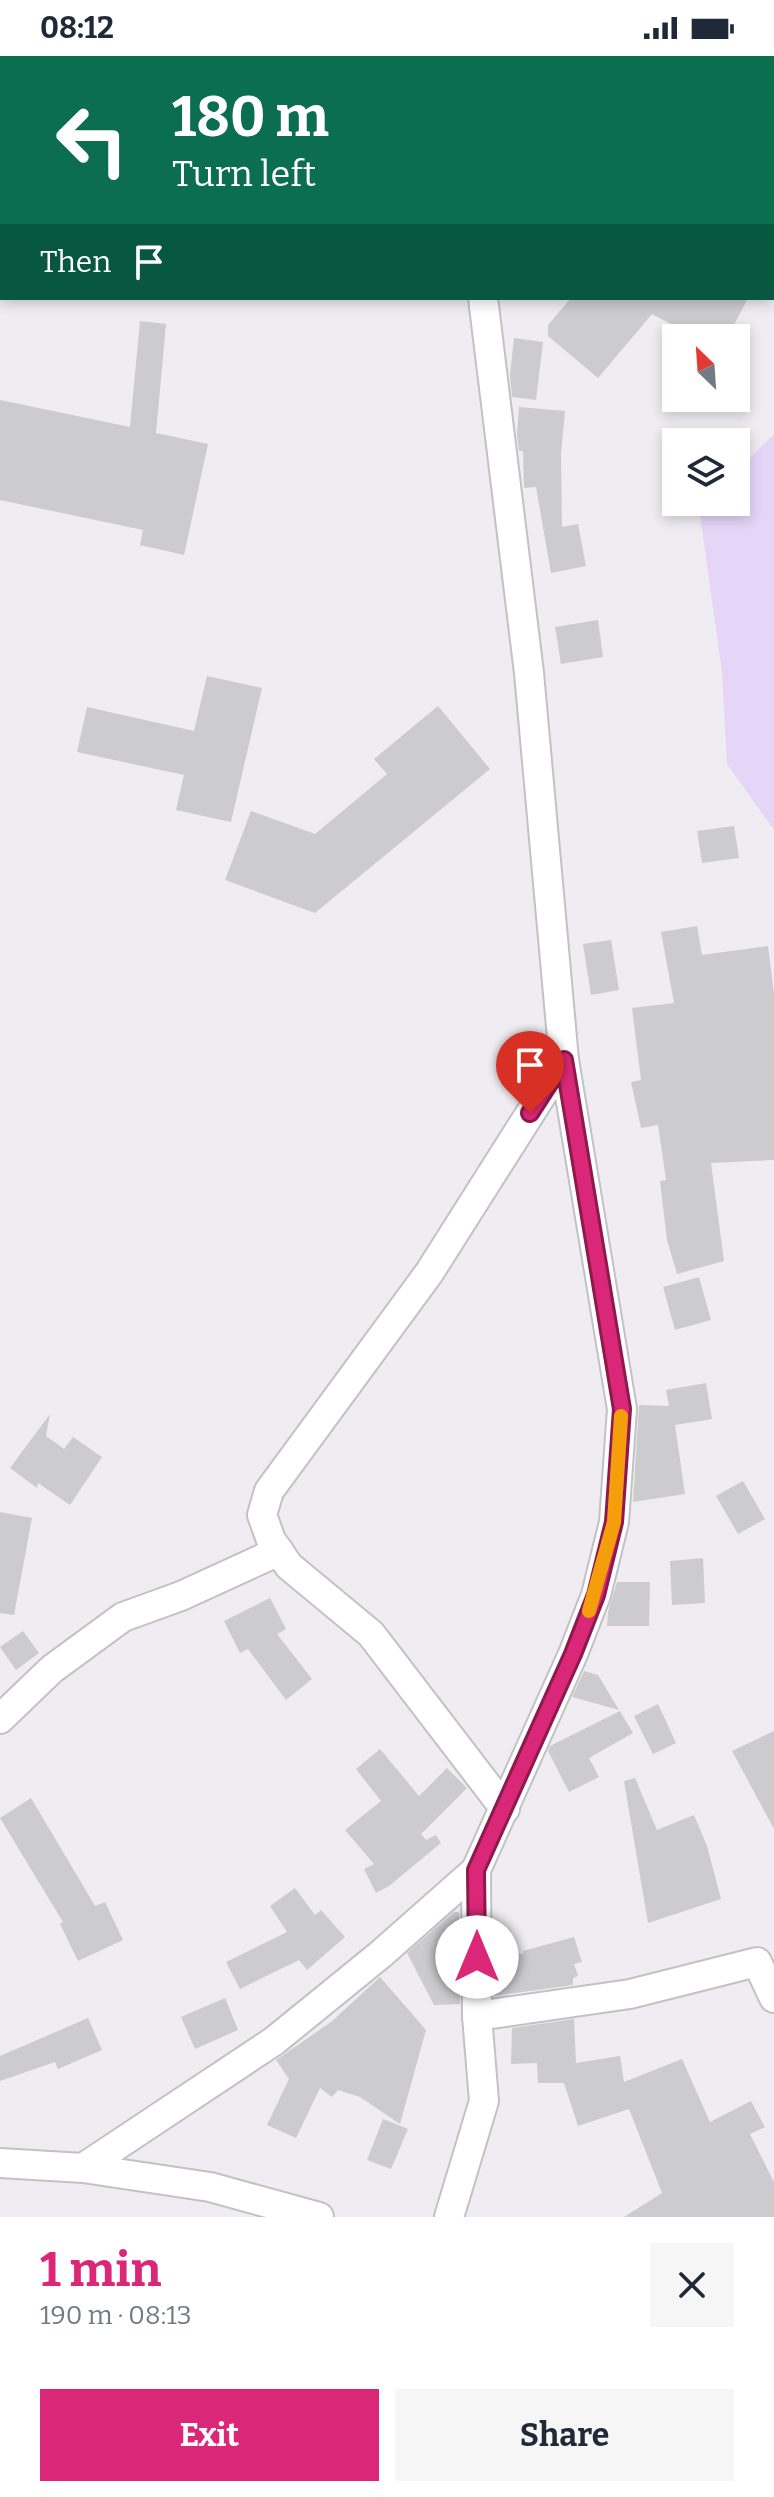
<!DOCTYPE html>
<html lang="en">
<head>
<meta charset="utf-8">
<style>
	body { margin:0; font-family:Bitter,serif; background:#f6f6f7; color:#1f2937; height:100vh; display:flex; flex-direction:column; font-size:30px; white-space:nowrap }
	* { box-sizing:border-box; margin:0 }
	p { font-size:26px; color:#747a83 }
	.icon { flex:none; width:44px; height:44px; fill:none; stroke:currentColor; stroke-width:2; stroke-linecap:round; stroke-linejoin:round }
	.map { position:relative; height:2161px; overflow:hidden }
	.panel { display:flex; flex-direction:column; background:#fff; flex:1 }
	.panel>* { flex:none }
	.guide { position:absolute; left:0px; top:0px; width:774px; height:244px; box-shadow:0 4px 12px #0003; background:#0b6e4f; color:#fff; overflow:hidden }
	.needle { width:52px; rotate:335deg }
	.tools { position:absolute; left:662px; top:268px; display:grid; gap:16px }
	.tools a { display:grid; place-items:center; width:88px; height:88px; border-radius:0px; background:#fff; box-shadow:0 4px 12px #0003; font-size:40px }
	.pin { position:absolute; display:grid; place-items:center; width:68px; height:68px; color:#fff; margin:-82px -34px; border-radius:50% 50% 50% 0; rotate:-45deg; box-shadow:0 0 8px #0007 }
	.pin .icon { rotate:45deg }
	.me { position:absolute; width:88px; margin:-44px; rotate:0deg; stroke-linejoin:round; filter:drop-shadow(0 0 6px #0008) }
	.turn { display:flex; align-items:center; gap:28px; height:168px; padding:0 40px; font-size:36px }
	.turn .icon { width:104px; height:104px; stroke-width:2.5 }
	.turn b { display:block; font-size:56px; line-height:68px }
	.then { display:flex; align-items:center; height:76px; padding:0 40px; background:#0003; gap:16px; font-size:30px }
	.round { display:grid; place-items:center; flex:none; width:84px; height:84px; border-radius:0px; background:#f6f6f7 }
	.overview { display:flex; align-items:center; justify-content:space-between; height:136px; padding:0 40px }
	h1 { font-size:48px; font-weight:700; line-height:60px; color:#db2777 }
	.primary-button { display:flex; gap:16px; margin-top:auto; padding:16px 40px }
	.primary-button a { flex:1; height:92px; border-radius:0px; background:#db2777; color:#fff; font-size:32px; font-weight:700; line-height:92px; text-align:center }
	.primary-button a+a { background:#f6f6f7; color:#1f2937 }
	.status { display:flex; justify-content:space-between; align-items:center; height:56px; padding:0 40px; background:#fff; direction:ltr }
	.status svg { height:22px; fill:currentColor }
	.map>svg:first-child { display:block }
	.green { fill:#e5d6f8 }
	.building { fill:#cccbce }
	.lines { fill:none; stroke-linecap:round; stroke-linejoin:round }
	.minor-casing { stroke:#c2c1c4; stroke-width:32 }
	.trunk-casing { stroke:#c2c1c4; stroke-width:48 }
	.minor { stroke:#fff; stroke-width:28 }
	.trunk { stroke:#fff; stroke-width:44 }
	.route-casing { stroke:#8e194d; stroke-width:20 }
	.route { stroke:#db2777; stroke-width:14 }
	.slow { stroke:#f59e0b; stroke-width:14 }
</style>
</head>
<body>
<div class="status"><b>08:12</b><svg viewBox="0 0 49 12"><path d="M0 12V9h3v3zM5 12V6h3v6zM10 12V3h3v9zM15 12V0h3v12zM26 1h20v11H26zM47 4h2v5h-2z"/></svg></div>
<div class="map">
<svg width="774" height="2161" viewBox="0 0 774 2161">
	<rect width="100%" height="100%" fill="#efedf1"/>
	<!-- green -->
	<polygon class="green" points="774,378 774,774 727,708 722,616 699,452 706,446 736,446 736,416"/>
	<!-- building -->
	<g class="building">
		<polygon points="571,242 748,242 727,282 697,282 652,258 598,322 548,280 548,269"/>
		<polygon points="140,265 166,268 156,377 208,388 184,499 140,489 143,474 0,444 0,344 130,371"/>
		<polygon points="514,282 543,286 536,344 512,341 510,319"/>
		<polygon points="519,351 565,355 561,398 562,471 578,468 586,510 551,517 536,431 524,432 523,395 519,395 517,379"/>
		<polygon points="598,564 603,601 561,608 555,571"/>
		<polygon points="207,620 262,632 231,766 176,754 184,719 77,696 87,651 194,675"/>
		<polygon points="438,650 490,713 315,857 225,824 251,755 315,778 387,718 374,703"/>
		<polygon points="734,770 739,802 702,807 697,775"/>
		<polygon points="697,870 702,899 768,890 774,937 774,1104 711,1107 724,1205 677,1218 667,1184 660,1125 666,1124 658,1069 641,1072 631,1026 641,1024 632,952 674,947 661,876"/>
		<polygon points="611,884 619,934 591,939 583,888"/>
		<polygon points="699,1221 711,1264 675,1274 663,1231"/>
		<polygon points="706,1327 712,1363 675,1369 685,1438 633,1446 639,1349 669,1350 666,1334"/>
		<polygon points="50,1358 46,1380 64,1393 73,1381 102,1401 70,1449 38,1427 37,1432 10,1412"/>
		<polygon points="743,1425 765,1463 738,1478 716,1440"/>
		<polygon points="0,1456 32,1462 14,1559 0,1557"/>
		<polygon points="703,1502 705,1547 672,1549 670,1505"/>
		<polygon points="617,1526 650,1526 649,1570 607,1570 608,1556"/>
		<polygon points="270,1542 286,1573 277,1578 312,1623 286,1644 248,1593 240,1597 224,1565"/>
		<polygon points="23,1575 39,1597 16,1614 0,1591"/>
		<polygon points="584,1615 598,1619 619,1654 572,1641"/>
		<polygon points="658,1648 676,1687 653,1698 634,1660"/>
		<polygon points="620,1655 633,1677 589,1702 599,1721 569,1736 548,1695 550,1690"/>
		<polygon points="774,1675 774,1773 732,1695"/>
		<polygon points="380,1693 419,1740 447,1712 467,1732 421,1778 426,1784 436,1779 441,1787 389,1830 376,1837 364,1813 374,1808 345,1774 381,1745 356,1713"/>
		<polygon points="635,1722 657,1774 694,1759 707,1790 721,1843 648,1867 624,1725"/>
		<polygon points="31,1742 95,1850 105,1846 123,1884 78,1905 60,1868 63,1866 0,1762"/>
		<polygon points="295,1832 315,1859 321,1854 345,1881 307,1914 299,1904 240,1933 226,1906 287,1876 270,1850"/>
		<polygon points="454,1856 459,1856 460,1948 434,1949 407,1897"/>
		<polygon points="574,1881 582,1906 574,1908 578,1920 573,1922 573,1929 494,1940 494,1900 523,1898 523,1895"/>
		<polygon points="380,1921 426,1974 400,2068 360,2041 338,2034 332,2041 320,2032 296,2082 267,2069 289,2023 276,2004 331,1966"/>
		<polygon points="225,1942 238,1974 195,1993 181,1961"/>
		<polygon points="88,1962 102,1994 58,2013 55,2006 0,2025 0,2000"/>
		<polygon points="574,1963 576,2007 620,2000 624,2026 682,2003 710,2066 751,2045 765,2071 750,2078 774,2126 774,2161 624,2161 662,2137 629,2053 578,2070 564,2027 538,2027 537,2007 511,2008 512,1972"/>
		<polygon points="383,2063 408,2073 391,2113 367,2104"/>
	</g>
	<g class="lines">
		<defs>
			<g id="minor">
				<polyline points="447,2 447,0"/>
				<polyline points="0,1663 52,1613 123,1561 181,1540 279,1495"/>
				<polyline points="505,1753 371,1578 289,1510 271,1484 262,1459 269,1435 429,1217 564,1004"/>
				<polyline points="477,1960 630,1938 757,1906 774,1942"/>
				<polyline points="0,2107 83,2112 210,2131 319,2161"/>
				<polyline points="83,2112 274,1985 381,1898 476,1814"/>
				<polyline points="449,2161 484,2045 477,1960 476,1814 573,1598 596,1539 614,1466 622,1353 564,1004 529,617 483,242"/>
			</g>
			<g id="trunk">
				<polyline points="577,0 579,2"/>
				<polyline points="625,0 625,2"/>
				<polyline points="772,183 774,185"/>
			</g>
		</defs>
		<!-- minor casing -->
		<use href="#minor" class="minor-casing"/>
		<!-- trunk casing -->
		<use href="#trunk" class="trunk-casing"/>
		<!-- minor -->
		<use href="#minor" class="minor"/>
		<!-- trunk -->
		<use href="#trunk" class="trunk"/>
	</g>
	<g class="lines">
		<defs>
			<polyline id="route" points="477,1901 476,1814 573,1598 596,1539 614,1466 622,1353 564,1004 530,1057"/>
		</defs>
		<!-- route casing -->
		<use href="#route" class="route-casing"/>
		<!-- route -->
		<use href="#route" class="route"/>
		<!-- slow -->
		<polyline class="slow" points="589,1555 614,1466 621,1360"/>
	</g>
</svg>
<div class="tools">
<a><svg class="needle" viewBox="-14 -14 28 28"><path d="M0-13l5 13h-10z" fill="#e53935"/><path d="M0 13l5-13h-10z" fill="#747a83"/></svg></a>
<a><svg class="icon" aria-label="layers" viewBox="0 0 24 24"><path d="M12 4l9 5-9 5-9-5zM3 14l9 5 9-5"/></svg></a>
</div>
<div class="pin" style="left:530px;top:1057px;background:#d93025"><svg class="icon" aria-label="arrive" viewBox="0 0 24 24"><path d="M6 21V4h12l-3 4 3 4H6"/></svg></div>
<svg class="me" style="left:477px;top:1901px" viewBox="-20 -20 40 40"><circle r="19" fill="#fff"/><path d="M0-13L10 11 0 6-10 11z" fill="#db2777"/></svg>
<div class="guide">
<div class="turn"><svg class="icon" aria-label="left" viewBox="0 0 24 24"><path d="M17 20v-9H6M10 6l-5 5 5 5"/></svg><div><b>180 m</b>Turn left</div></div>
<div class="then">Then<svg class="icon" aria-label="arrive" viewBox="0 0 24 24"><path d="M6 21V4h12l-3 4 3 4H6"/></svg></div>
</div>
</div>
<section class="panel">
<div class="overview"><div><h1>1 min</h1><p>190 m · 08:13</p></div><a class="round"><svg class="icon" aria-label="close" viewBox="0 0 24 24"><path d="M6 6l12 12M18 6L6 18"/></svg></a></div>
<div class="primary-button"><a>Exit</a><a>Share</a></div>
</section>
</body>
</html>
